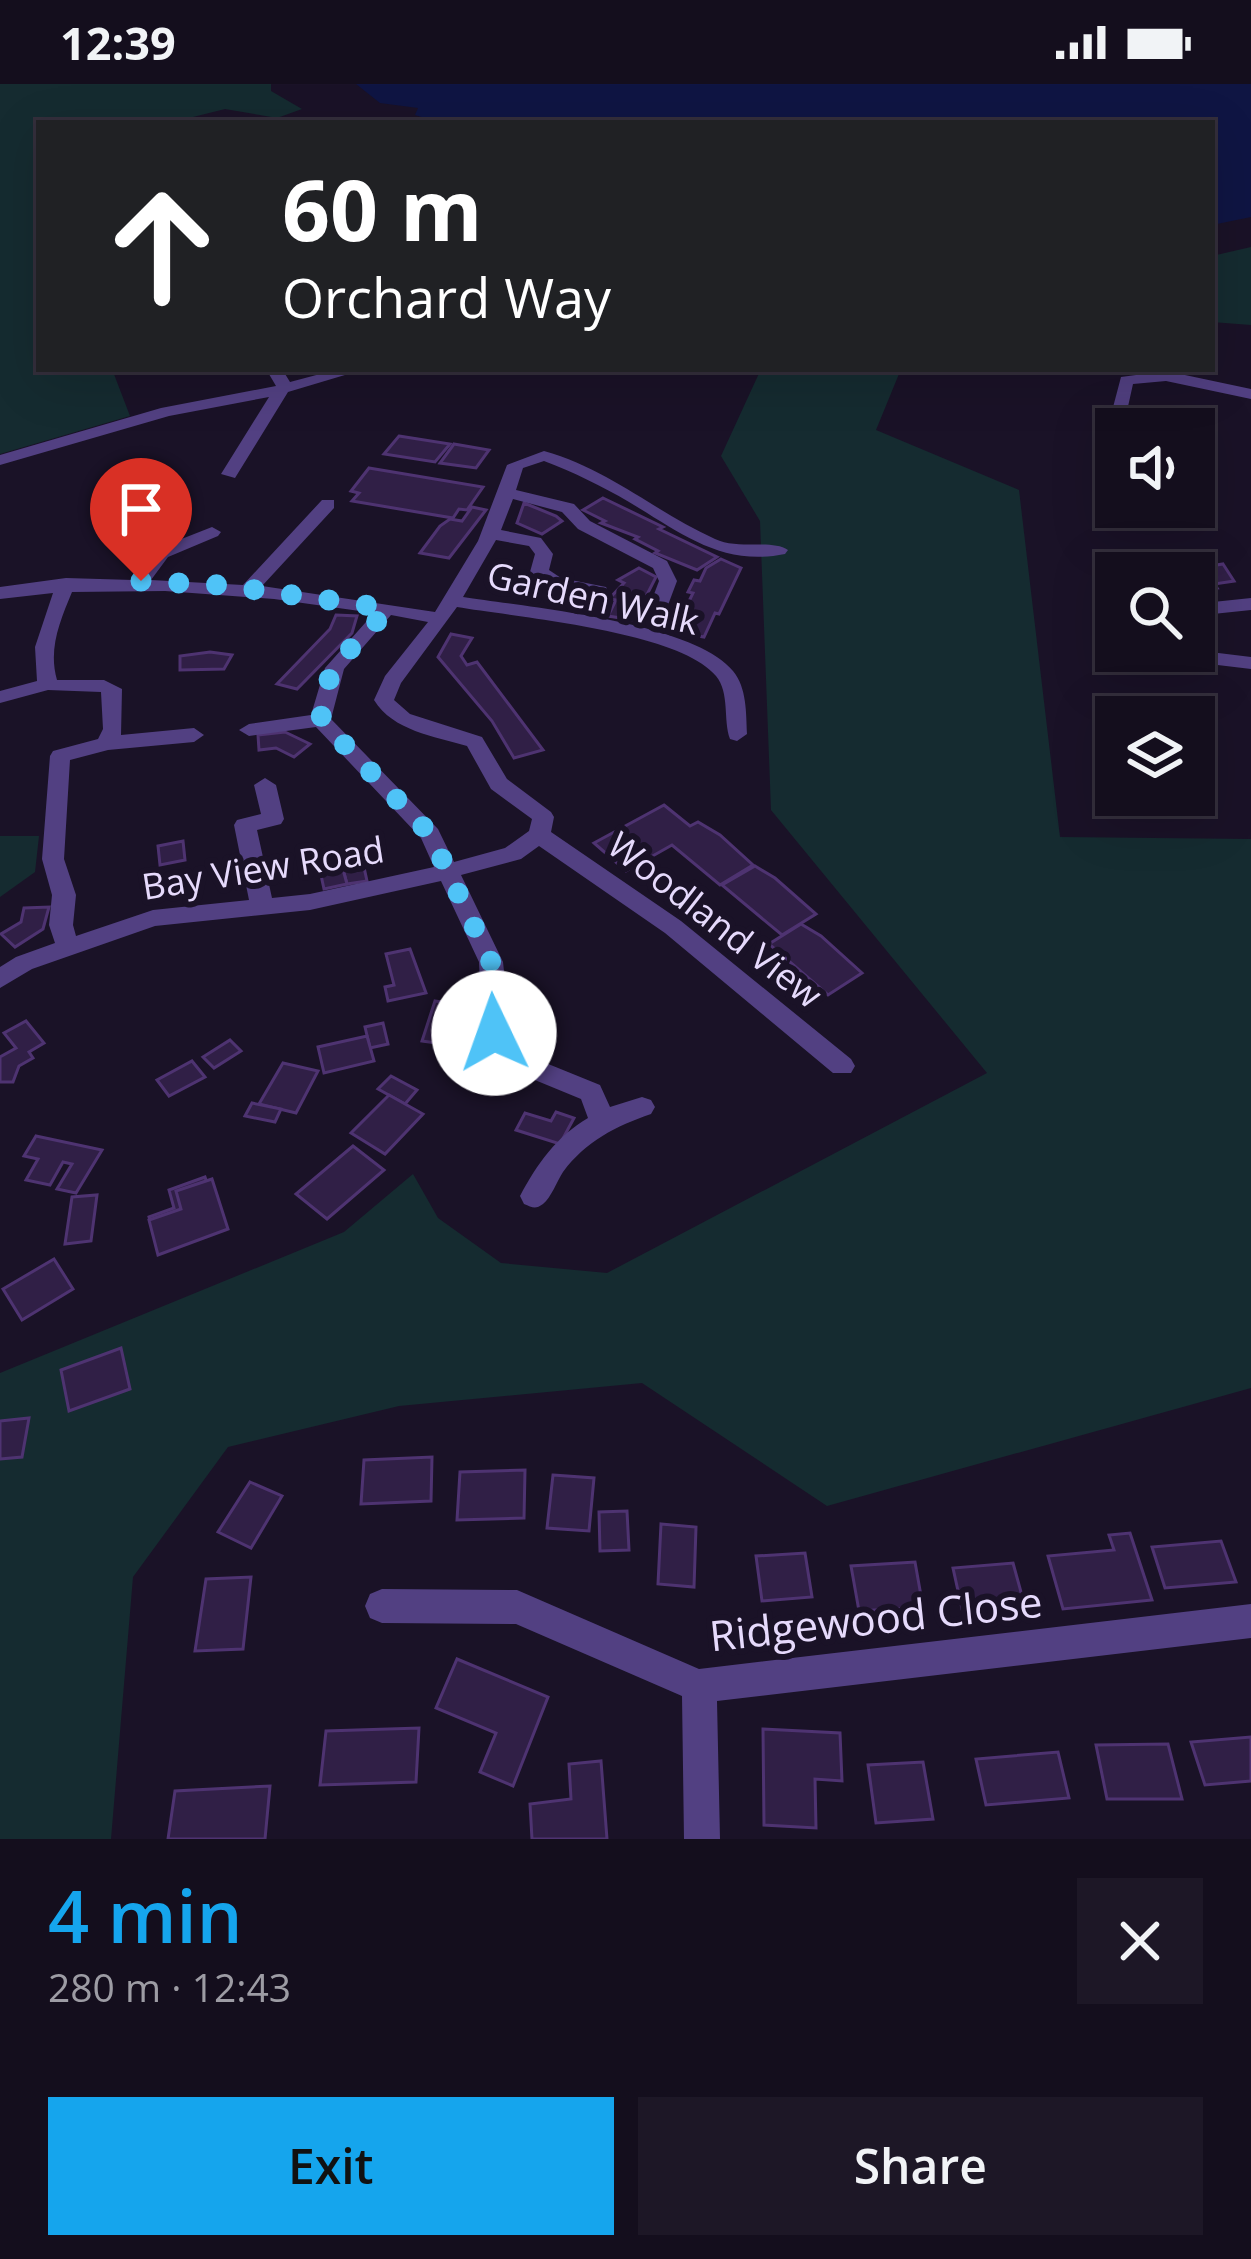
<!DOCTYPE html>
<html lang="en">
<head>
<meta charset="utf-8">
<style>
	body { margin:0; font-family:"Open Sans",sans-serif; background:#1d1726; color:#f1f3f6; height:100vh; display:flex; flex-direction:column; font-size:45px; white-space:nowrap }
	* { box-sizing:border-box; margin:0 }
	p { font-size:39px; color:#9d9ca4 }
	.icon { flex:none; width:66px; height:66px; fill:none; stroke:currentColor; stroke-width:2; stroke-linecap:round; stroke-linejoin:round }
	.map { position:relative; height:1755px; overflow:hidden }
	.side { display:flex; flex-direction:column; background:#140e1d; flex:1 }
	.side>* { flex:none }
	.banner { position:absolute; left:36px; top:36px; width:1179px; height:252px; border-radius:0px; box-shadow:0 12px 48px #0002,0 0 0 3px #332e3b; background:#202124; color:#fff; overflow:hidden }
	.buttons { position:absolute; left:1095px; top:324px; display:grid; gap:24px }
	.buttons a { display:grid; place-items:center; width:120px; height:120px; border-radius:0px; background:#140e1d; box-shadow:0 12px 48px #0002,0 0 0 3px #332e3b; font-size:60px }
	.pin { position:absolute; display:grid; place-items:center; width:102px; height:102px; color:#fff; margin:-123px -51px; border-radius:50% 50% 50% 0; rotate:-45deg; box-shadow:0 0 12px #0007 }
	.pin .icon { rotate:45deg }
	.me { position:absolute; width:132px; margin:-66px; rotate:357deg; stroke-linejoin:round; filter:drop-shadow(0 0 9px #0008) }
	.turn { display:flex; align-items:center; gap:42px; height:252px; padding:0 48px; font-size:54px }
	.turn .icon { width:156px; height:156px; stroke-width:2.5 }
	.turn b { display:block; font-size:84px; line-height:102px }
	.round { display:grid; place-items:center; flex:none; width:126px; height:126px; border-radius:0px; background:#1d1726 }
	.summary { display:flex; align-items:center; justify-content:space-between; height:204px; padding:0 48px }
	h1 { font-size:72px; font-weight:600; line-height:90px; color:#15a5ed }
	.cta { display:flex; gap:24px; margin-top:auto; padding:24px 48px }
	.cta a { flex:1; height:138px; border-radius:0px; background:#15a5ed; color:#111; font-size:48px; font-weight:600; line-height:138px; text-align:center }
	.cta a+a { background:#1d1726; color:#f1f3f6 }
	.status { display:flex; justify-content:space-between; align-items:center; height:84px; padding:0 60px; background:#140e1d; direction:ltr }
	.status svg { height:33px; fill:currentColor }
	.map>svg:first-child { display:block }
	.green { fill:#152b30 }
	.water { fill:#0f1543 }
	.building { fill:#301f46; stroke:#4e3371; stroke-width:3 }
	.lines { fill:none; stroke-linecap:round; stroke-linejoin:round }
	.minor { fill:#524082; fill-rule:evenodd }
	.route { stroke:#4fc3f7; stroke-width:21; stroke-dasharray:0 37.8 }
	.labels { text-anchor:middle; stroke-width:12; stroke-linejoin:round; paint-order:stroke }
	.street-label { font-size:36px; fill:#e6dafc; stroke:#1a1227 }
	.near-street-label { font-size:42px; fill:#e6dafc; stroke:#1a1227 }
</style>
</head>
<body>
<div class="status"><b>12:39</b><svg viewBox="0 0 49 12"><path d="M0 12V9h3v3zM5 12V6h3v6zM10 12V3h3v9zM15 12V0h3v12zM26 1h20v11H26zM47 4h2v5h-2z"/></svg></div>
<div class="map">
<svg width="1251" height="1755" viewBox="0 0 1251 1755">
	<rect width="100%" height="100%" fill="#1a1227"/>
	<!-- green -->
	<g class="green">
		<polygon points="0,0 271,0 271,7 302,25 277,34 225,25 169,39 39,39 39,285 112,285 130,332 0,370"/>
		<polygon points="1251,163 1251,241 1212,238 1212,172"/>
		<polygon points="761,285 901,285 876,346 1019,406 1060,753 1251,755 1251,1304 827,1422 642,1299 399,1322 228,1363 133,1493 111,1755 0,1755 0,1289 344,1148 413,1090 438,1134 501,1179 607,1189 987,989 771,726 760,437 721,372"/>
		<polygon points="0,752 39,752 35,788 0,813"/>
	</g>
	<!-- water -->
	<polygon class="water" points="356,0 1251,0 1251,133 1212,141 1212,39 441,39 415,31 418,24 380,19"/>
	<!-- building -->
	<g class="building">
		<polygon points="399,352 450,360 435,378 384,370"/>
		<polygon points="454,360 489,366 476,384 440,379"/>
		<polygon points="369,384 483,403 467,426 459,425 453,434 352,417 359,409 351,407"/>
		<polygon points="603,414 663,443 659,445 717,473 697,486 655,469 658,467 635,455 638,453 601,439 605,437 583,426"/>
		<polygon points="524,419 556,432 562,437 542,450 517,439"/>
		<polygon points="472,423 486,426 449,474 420,469 440,442 450,435 462,437"/>
		<polygon points="721,475 741,484 719,530 715,529 704,553 674,548 693,509 688,508 694,496 700,497 706,484"/>
		<polygon points="1223,480 1234,497 1214,500 1217,504 1200,506 1194,489 1186,486"/>
		<polygon points="639,484 656,493 634,536 608,532 616,516 609,515 624,499 618,496"/>
		<polygon points="336,531 357,532 352,549 297,605 277,600 330,545"/>
		<polygon points="451,550 472,554 461,572 467,581 477,578 543,666 514,674 492,637 438,573"/>
		<polygon points="210,568 232,571 224,585 180,586 180,572"/>
		<polygon points="285,648 310,660 294,673 276,664 259,666 258,651"/>
		<polygon points="664,721 690,742 698,738 720,751 753,781 720,801 672,761 626,787 594,759"/>
		<polygon points="183,757 185,776 160,781 158,762"/>
		<polygon points="362,774 367,797 347,800 341,778"/>
		<polygon points="341,778 347,800 324,805 319,782"/>
		<polygon points="755,782 775,794 816,830 782,851 722,801"/>
		<polygon points="49,823 43,845 15,863 1,850 21,838 24,824"/>
		<polygon points="801,840 821,852 862,889 828,911 769,860"/>
		<polygon points="410,865 426,909 388,917 385,903 394,901 386,870"/>
		<polygon points="435,917 471,922 458,962 422,957"/>
		<polygon points="26,937 44,959 29,968 33,974 19,982 13,998 0,998 0,973 16,964 4,949"/>
		<polygon points="383,939 388,960 370,964 365,943"/>
		<polygon points="367,952 374,977 324,989 318,963"/>
		<polygon points="230,956 241,967 214,984 203,973"/>
		<polygon points="192,977 205,993 169,1012 157,996"/>
		<polygon points="283,979 318,987 296,1029 259,1020"/>
		<polygon points="391,992 417,1006 405,1020 378,1005"/>
		<polygon points="389,1011 423,1030 385,1070 351,1049"/>
		<polygon points="252,1019 281,1025 275,1038 245,1032"/>
		<polygon points="556,1028 574,1034 560,1060 516,1046 525,1029 551,1037"/>
		<polygon points="36,1052 102,1066 76,1109 57,1105 72,1080 63,1078 50,1101 26,1096 38,1075 24,1072"/>
		<polygon points="353,1062 384,1086 327,1135 296,1110"/>
		<polygon points="205,1093 218,1131 155,1154 149,1133 174,1124 169,1106"/>
		<polygon points="212,1095 228,1145 158,1171 149,1136 181,1125 176,1107"/>
		<polygon points="97,1111 91,1157 65,1160 72,1113"/>
		<polygon points="54,1175 73,1205 22,1236 3,1205"/>
		<polygon points="121,1264 130,1305 69,1327 61,1286"/>
		<polygon points="29,1334 22,1373 0,1375 0,1337"/>
		<polygon points="432,1373 431,1417 361,1420 364,1376"/>
		<polygon points="525,1386 524,1434 457,1436 460,1388"/>
		<polygon points="553,1391 594,1394 589,1447 547,1444"/>
		<polygon points="250,1398 282,1412 251,1464 218,1448"/>
		<polygon points="627,1427 629,1466 600,1467 599,1428"/>
		<polygon points="661,1440 696,1443 694,1503 658,1500"/>
		<polygon points="1130,1449 1152,1516 1063,1525 1048,1472 1114,1466 1109,1451"/>
		<polygon points="1221,1457 1236,1498 1165,1504 1152,1463"/>
		<polygon points="805,1469 812,1513 762,1517 756,1472"/>
		<polygon points="915,1478 923,1523 859,1527 851,1482"/>
		<polygon points="1013,1479 1024,1519 962,1525 953,1484"/>
		<polygon points="251,1493 243,1565 195,1567 206,1495"/>
		<polygon points="457,1575 548,1613 513,1702 480,1688 496,1649 436,1624"/>
		<polygon points="419,1644 416,1698 320,1701 326,1647"/>
		<polygon points="763,1645 840,1649 842,1697 815,1695 816,1744 764,1741"/>
		<polygon points="1251,1653 1251,1697 1205,1701 1191,1658"/>
		<polygon points="1168,1660 1182,1715 1107,1715 1096,1661"/>
		<polygon points="1058,1668 1069,1714 986,1721 976,1675"/>
		<polygon points="601,1677 607,1755 532,1755 530,1720 571,1715 569,1680"/>
		<polygon points="923,1678 933,1735 876,1739 868,1681"/>
		<polygon points="270,1702 265,1755 168,1755 175,1707"/>
	</g>
	<g class="lines">
		<!-- minor -->
		<g class="minor">
			<polygon points="266,285 282,285 290,298 339,285 365,285 288,308 235,394 221,390 269,313 169,332 0,381 0,371 161,324 276,302"/>
			<polygon points="1166,287 1251,305 1251,315 1166,297 1133,300 1123,345 1116,345 1116,368 1104,369 1102,365 1121,293"/>
			<path d="M544,367C611,386 655,428 715,455C738,466 772,455 788,466L785,470C722,483 681,449 629,418C602,402 573,388 544,377L523,384L516,406L574,420L590,437L667,477L677,497L665,529L656,535L647,529L659,497L653,484L578,445L562,428L513,415L501,446L541,454L553,470L549,486L561,494L606,503L608,507L599,513L548,503L530,488L535,470L529,462L496,456L463,513C527,523 693,538 733,587C747,604 746,629 747,650L737,657L730,655C723,636 730,609 716,592C680,547 515,533 457,523L401,599L394,616L410,630L482,653L507,695L551,728L554,733L551,748L681,837L851,975L855,982L851,989H833L665,849L539,762L521,775L461,791L503,878L512,960L531,973L600,1001L610,1023L642,1013L651,1016L655,1023L651,1030C616,1042 586,1057 563,1088C557,1097 551,1114 543,1120C535,1126 532,1123 524,1120L520,1112C537,1080 557,1052 588,1034L581,1015L513,987L492,973L482,949L479,878L441,797L310,826L155,842L32,885L0,904V883L16,873L55,859L49,841L52,811L42,775L50,672L53,667L98,655L103,645L101,608L48,606L0,619V607L37,597L35,563L53,509L0,515V503L66,494L133,496L156,465L212,443L221,448L218,452L168,473L151,496L243,501L322,416H334V424L262,502L435,528L478,457L507,381ZM165,507L274,515L374,529L325,584L311,631L249,640L239,646L249,652L316,643L421,754L434,783L310,810L272,814L257,746L281,740L284,735L276,701L265,694L254,701L261,730L237,736L234,741L249,816L153,826L76,852L73,841L76,811L64,775L70,676L108,666L194,658L204,651L194,644L121,651L122,605L104,596H57C48,565 60,537 72,508ZM391,531L428,538L385,592L374,616C393,647 434,652 467,662L491,705L532,735L529,747L505,764L454,778L438,745L331,635L344,585Z"/>
			<polygon points="1251,514 1251,526 1194,532 1194,520"/>
			<polygon points="1194,566 1251,573 1251,585 1151,573 1141,567"/>
			<polygon points="382,1505 517,1506 699,1585 1251,1520 1251,1554 717,1617 720,1755 684,1755 682,1612 516,1540 382,1539 370,1534 365,1522 370,1510"/>
		</g>
	</g>
	<g class="lines">
		<!-- route -->
		<path class="route" d="M141,497L220,501L387,524C354,571 325,570 321,636L430,750L491,878L494,949"/>
	</g>
	<g class="labels">
		<!-- street labels -->
		<g class="street-label">
			<text transform="translate(593 514) rotate(13)" y="13">Garden Walk</text>
			<text transform="translate(263 784) rotate(-9)" y="13">Bay View Road</text>
			<text transform="translate(715 836) rotate(38)" y="13">Woodland View</text>
		</g>
		<!-- near-street labels -->
		<g class="near-street-label">
			<text transform="translate(876 1535) rotate(-6)" y="15">Ridgewood Close</text>
		</g>
	</g>
</svg>
<div class="buttons">
<a><svg class="icon" aria-label="sound" viewBox="0 0 24 24"><path d="M4 9h4l5-4v14l-5-4H4zM17 9q2 3 0 6"/></svg></a>
<a><svg class="icon" aria-label="search" viewBox="0 0 24 24"><circle cx="10" cy="10" r="6"/><path d="M15 15l6 6"/></svg></a>
<a><svg class="icon" aria-label="layers" viewBox="0 0 24 24"><path d="M12 4l9 5-9 5-9-5zM3 14l9 5 9-5"/></svg></a>
</div>
<div class="pin" style="left:141px;top:497px;background:#d93025"><svg class="icon" aria-label="arrive" viewBox="0 0 24 24"><path d="M6 21V4h12l-3 4 3 4H6"/></svg></div>
<svg class="me" style="left:494px;top:949px" viewBox="-20 -20 40 40"><circle r="19" fill="#fff"/><path d="M0-13L10 11 0 6-10 11z" fill="#4fc3f7"/></svg>
<div class="banner">
<div class="turn"><svg class="icon" aria-label="ahead" viewBox="0 0 24 24"><path d="M12 20V5M6 11l6-6 6 6"/></svg><div><b>60 m</b>Orchard Way</div></div>
</div>
</div>
<section class="side">
<div class="summary"><div><h1>4 min</h1><p>280 m · 12:43</p></div><a class="round"><svg class="icon" aria-label="close" viewBox="0 0 24 24"><path d="M6 6l12 12M18 6L6 18"/></svg></a></div>
<div class="cta"><a>Exit</a><a>Share</a></div>
</section>
</body>
</html>
